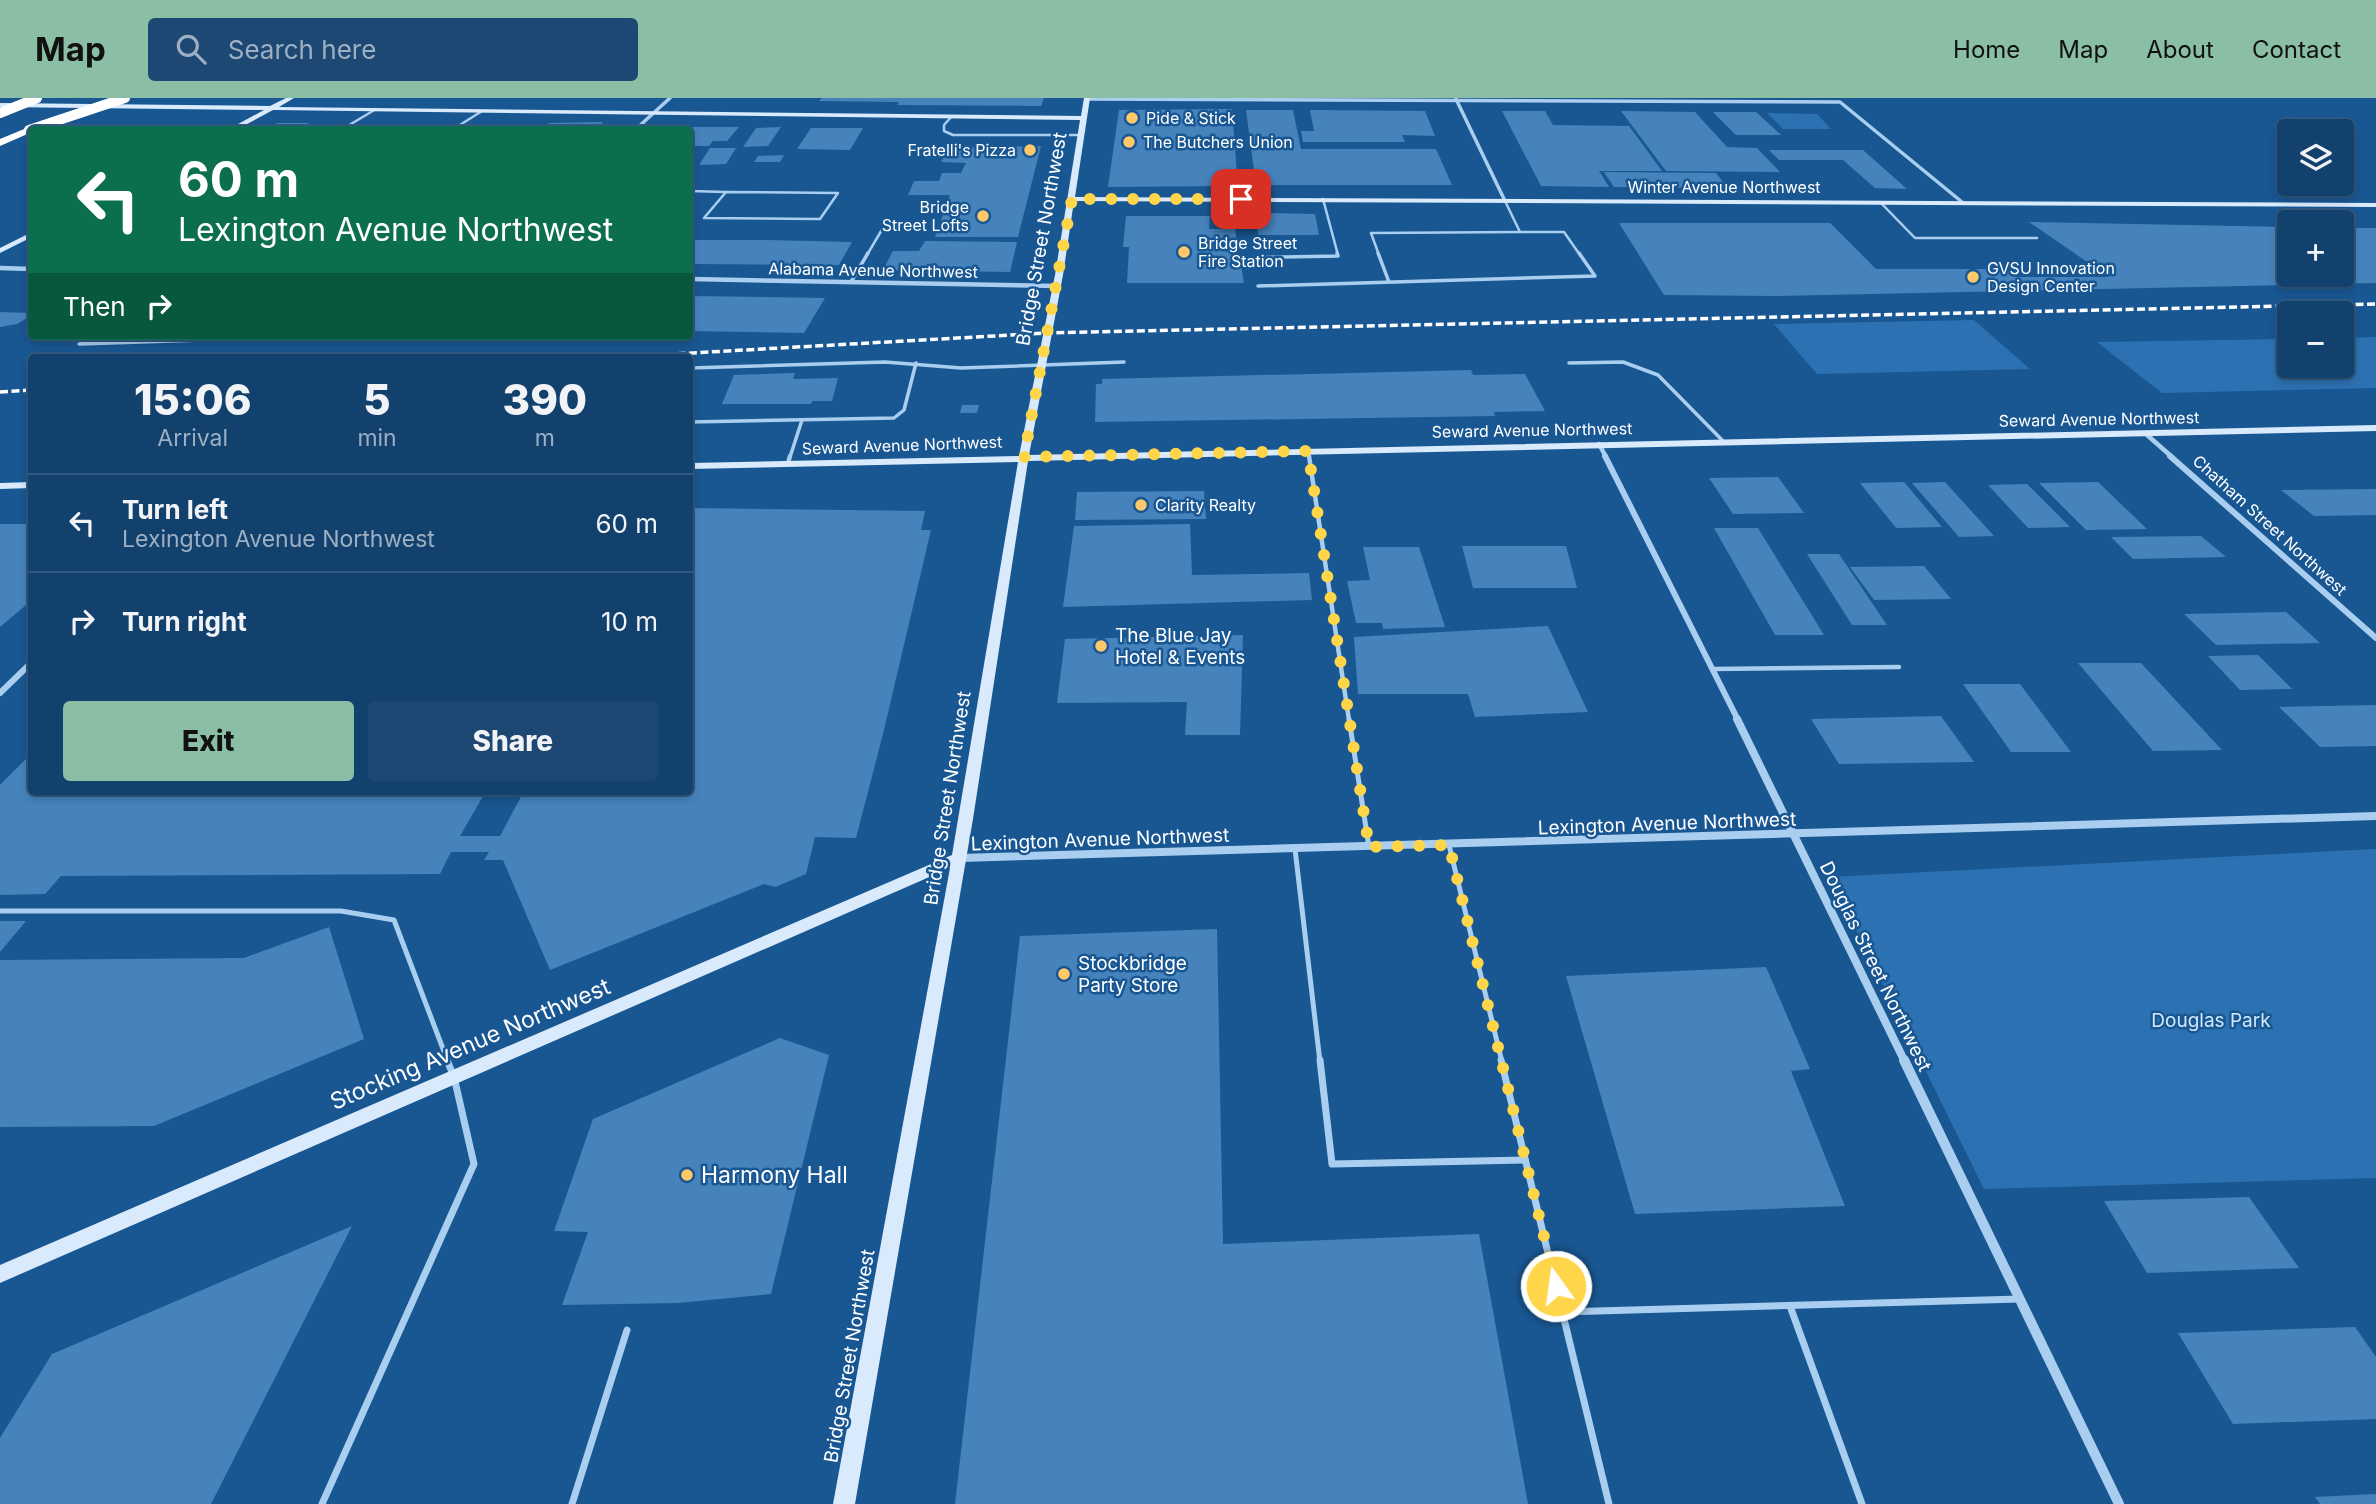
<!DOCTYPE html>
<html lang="en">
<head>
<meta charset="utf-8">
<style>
	body { margin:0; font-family:Inter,sans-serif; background:#1c4873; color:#f1f3f6; height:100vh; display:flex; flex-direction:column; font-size:26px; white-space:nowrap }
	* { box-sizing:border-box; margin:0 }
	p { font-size:23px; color:#9dafc2 }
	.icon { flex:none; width:38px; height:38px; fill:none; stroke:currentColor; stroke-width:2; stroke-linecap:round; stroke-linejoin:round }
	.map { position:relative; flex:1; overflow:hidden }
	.details { position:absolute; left:28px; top:256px; width:665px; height:441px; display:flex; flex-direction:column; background:#13416e; border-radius:7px; box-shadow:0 4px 10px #0003,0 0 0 2px #325a81 }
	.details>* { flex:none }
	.hud { position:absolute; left:28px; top:28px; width:665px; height:214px; border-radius:7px; box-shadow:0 4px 10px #0003,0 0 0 2px #325a81; background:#0b6e4f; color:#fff; overflow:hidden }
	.fabs { position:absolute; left:2277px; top:21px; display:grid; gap:14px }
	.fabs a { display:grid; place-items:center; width:77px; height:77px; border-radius:7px; background:#13416e; box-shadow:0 4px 10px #0003,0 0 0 2px #325a81; font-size:35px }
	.pin { position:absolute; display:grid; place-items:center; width:60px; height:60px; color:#fff; margin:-30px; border-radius:14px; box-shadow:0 4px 10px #0006 }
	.me { position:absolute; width:77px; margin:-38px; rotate:346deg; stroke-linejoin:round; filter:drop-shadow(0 0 5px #0008) }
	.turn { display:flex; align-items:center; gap:24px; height:147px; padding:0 35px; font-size:32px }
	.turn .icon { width:91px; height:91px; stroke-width:2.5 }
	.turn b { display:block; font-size:49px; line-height:60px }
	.then { display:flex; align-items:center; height:66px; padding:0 35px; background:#0003; gap:14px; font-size:26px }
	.eta { display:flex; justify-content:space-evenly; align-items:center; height:119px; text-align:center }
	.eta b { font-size:42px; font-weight:800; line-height:49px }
	.action { display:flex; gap:14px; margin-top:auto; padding:14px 35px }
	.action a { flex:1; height:80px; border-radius:7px; background:#8abfa5; color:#111; font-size:28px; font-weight:800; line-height:80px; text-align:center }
	.action a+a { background:#1c4873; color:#f1f3f6 }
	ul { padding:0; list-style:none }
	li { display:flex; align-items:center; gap:21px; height:98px; padding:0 35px; border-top:2px solid #325a81 }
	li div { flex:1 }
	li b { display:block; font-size:26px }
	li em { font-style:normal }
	header { display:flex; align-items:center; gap:42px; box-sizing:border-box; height:98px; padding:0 35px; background:#8abfa5; color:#111 }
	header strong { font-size:33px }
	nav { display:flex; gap:38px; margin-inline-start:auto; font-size:24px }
	.search { width:490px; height:63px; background:#1c4873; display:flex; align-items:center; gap:18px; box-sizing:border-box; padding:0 24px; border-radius:7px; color:#9dafc2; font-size:26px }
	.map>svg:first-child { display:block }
	.green { fill:#2c72b2 }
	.building { fill:#4683bd }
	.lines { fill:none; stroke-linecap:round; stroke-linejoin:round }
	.lane-far4 { stroke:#aacef0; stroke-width:2.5 }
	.lane-far3 { stroke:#aacef0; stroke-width:3.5 }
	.lane-far2 { stroke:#aacef0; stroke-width:4.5 }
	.lane-far1 { stroke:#aacef0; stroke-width:5 }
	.lane { stroke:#aacef0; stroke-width:7 }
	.street-far4 { stroke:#aacef0; stroke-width:3.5 }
	.street-far3 { stroke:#aacef0; stroke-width:4.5 }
	.street-far2 { stroke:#aacef0; stroke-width:6 }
	.street-far1 { stroke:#aacef0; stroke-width:8 }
	.street { stroke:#aacef0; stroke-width:10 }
	.secondary { fill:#d8eafb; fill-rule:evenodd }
	.highway { fill:#fff; fill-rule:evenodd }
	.rail { stroke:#fff; stroke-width:3.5; stroke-dasharray:8 3.5; stroke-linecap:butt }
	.highway-bridge { stroke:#fff; stroke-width:10 }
	.route { stroke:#ffd54a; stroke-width:12; stroke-dasharray:0 21.6 }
	.poi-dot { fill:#ffc969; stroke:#195793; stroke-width:2.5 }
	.labels { text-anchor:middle; stroke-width:5; stroke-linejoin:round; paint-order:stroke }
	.far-poi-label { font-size:16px; fill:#fff; stroke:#195793; text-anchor:start }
	.far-street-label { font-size:16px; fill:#fff; stroke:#195793 }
	.street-label { font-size:19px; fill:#fff; stroke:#195793 }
	.poi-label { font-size:19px; fill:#fff; stroke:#195793; text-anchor:start }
	.park-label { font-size:19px; fill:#d1e7fb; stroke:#195793 }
	.near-street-label { font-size:23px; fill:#fff; stroke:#195793 }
	.near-poi-label { font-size:23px; fill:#fff; stroke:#195793; text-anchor:start }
</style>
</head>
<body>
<header>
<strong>Map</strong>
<div class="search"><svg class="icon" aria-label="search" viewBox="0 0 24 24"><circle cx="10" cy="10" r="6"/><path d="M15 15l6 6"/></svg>Search here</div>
<nav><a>Home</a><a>Map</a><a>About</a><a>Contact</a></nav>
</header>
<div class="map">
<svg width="2376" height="1406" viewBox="0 0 2376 1406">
	<rect width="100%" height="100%" fill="#195793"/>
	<!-- green -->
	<g class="green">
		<polygon points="1767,15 1817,16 1831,31 1783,31"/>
		<polygon points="1974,222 2030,271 1817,276 1774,226"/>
		<polygon points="2376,239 2376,290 2162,295 2097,244 2289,241 2289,268 2342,268 2342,240"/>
		<polygon points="2376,751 2376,1080 1984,1091 1830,779"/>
	</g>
	<!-- building -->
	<g class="building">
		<polygon points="822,0 1044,0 1041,8 897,7 899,4 819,3"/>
		<polygon points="1232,11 1237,76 1227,76 1227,88 1108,89 1119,12"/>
		<polygon points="1246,12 1293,12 1301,51 1436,51 1452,87 1256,87"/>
		<polygon points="1310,12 1425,13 1435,38 1402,37 1405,44 1303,44 1301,33 1314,33"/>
		<polygon points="1502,13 1545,13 1553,27 1629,28 1662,73 1599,73 1609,89 1541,88"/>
		<polygon points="1621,13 1695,14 1727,49 1757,50 1780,74 1666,73"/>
		<polygon points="1713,14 1756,14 1781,37 1736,37"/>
		<polygon points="603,24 595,32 542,32 549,25"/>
		<polygon points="277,25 309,25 299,32 266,32"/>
		<polygon points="385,26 417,26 408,32 376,32"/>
		<polygon points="491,26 539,26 532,32 484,32"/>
		<polygon points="673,29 739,29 727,43 713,43 709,48 690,48 690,32 670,32"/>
		<polygon points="781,29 768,48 743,49 756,30"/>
		<polygon points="811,30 863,30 850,52 797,51"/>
		<polygon points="1041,48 1018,139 935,139 950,97 908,97 914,83 939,83 942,75 961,75 966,65 941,64 950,50"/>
		<polygon points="710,50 736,50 726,66 699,67"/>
		<polygon points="1769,52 1863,52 1907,91 1875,90 1843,62 1779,62"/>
		<polygon points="784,57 780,64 754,64 758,58"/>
		<polygon points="1604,74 1716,75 1728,90 1614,89"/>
		<polygon points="1268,115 1315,116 1319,137 1258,137 1256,117"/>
		<polygon points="1126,118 1210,118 1209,131 1235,131 1244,185 1127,185 1129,149 1123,149"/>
		<polygon points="2029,124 2289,129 2289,177 2342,177 2342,130 2376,130 2376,185 1776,198 1664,197 1619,125 1830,125 1876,171 2003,171 2016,179 2109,179"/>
		<polygon points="690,142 767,142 852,144 839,167 690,166"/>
		<polygon points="925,143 1017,144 1010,174 883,172 893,153 919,153"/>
		<polygon points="690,198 825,200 804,235 690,233"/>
		<polygon points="0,214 30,215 25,217 32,217 17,226 0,229"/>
		<polygon points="1471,272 1473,277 1525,276 1545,313 1494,314 1495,318 1095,324 1096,286 1102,286 1102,281"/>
		<polygon points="795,275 793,281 838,280 832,303 812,303 811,306 722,306 734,277"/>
		<polygon points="962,307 979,307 977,315 960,315"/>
		<polygon points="1778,379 1804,415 1733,416 1709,380"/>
		<polygon points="1904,384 1942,429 1896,430 1860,385"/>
		<polygon points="1945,384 1994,438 1959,439 1912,385"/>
		<polygon points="2098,384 2147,431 2086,432 2039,385"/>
		<polygon points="2027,386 2070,429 2028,430 1988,387"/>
		<polygon points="2376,391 2376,417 2314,418 2281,392"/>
		<polygon points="1204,393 1206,421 1075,422 1077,394"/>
		<polygon points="690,410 925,413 921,432 931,432 883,636 856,740 815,739 806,776 775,789 764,786 550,872 503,762 484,762 489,754 451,754 440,776 61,778 45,796 0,797 0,687 32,655 32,693 486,693 460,738 500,738 524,693 690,693"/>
		<polygon points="0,426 32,426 32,502 0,529"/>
		<polygon points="1190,426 1192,477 1309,475 1312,502 1063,509 1074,428"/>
		<polygon points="1714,430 1758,430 1824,537 1775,537"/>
		<polygon points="2201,438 2226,459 2133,461 2111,439"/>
		<polygon points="1462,448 1566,448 1577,490 1473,490"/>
		<polygon points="1363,449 1419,449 1445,529 1383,531 1382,525 1356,525 1347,483 1370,482"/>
		<polygon points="1807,456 1839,456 1887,527 1852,527"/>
		<polygon points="1924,468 1951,501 1874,502 1850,469"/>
		<polygon points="2286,514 2320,545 2216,547 2184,516"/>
		<polygon points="1548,528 1588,614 1475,619 1468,596 1358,596 1354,539"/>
		<polygon points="1243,537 1240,637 1185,637 1187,604 1057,605 1065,541"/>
		<polygon points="2258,557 2292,591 2240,592 2208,558"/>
		<polygon points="2078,565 2141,565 2222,652 2153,653"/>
		<polygon points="1963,586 2020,586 2071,654 2011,654"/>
		<polygon points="2376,607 2376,648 2320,649 2279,609"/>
		<polygon points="1941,618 1974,664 1839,666 1811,621"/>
		<polygon points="0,823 26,823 0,854"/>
		<polygon points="329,829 364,941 154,1028 0,1029 0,862 244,860"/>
		<polygon points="1217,831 1223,1146 1479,1136 1528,1406 955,1406 1020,838"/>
		<polygon points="1766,869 1810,971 1791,973 1845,1108 1635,1116 1566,878"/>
		<polygon points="780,940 829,957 771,1196 678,1205 562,1207 588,1134 554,1133 593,1021"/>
		<polygon points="2249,1099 2299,1170 2147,1175 2104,1103"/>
		<polygon points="352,1128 211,1406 0,1406 0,1340 52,1256"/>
		<polygon points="2355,1229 2376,1259 2376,1321 2233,1326 2178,1235"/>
		<polygon points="2376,1396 2376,1406 2320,1406 2315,1399"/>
	</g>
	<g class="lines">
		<!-- lane-far4 -->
		<g class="lane-far4">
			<polyline points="952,18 944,27 944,33 953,37 1081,37"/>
			<polyline points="341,32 376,11"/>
			<polyline points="452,32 482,13"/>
			<polyline points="690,93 726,94"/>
			<polygon points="726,94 838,95 820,121 704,120"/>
			<polyline points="1323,101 1338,157"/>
			<polyline points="1505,103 1520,134 1564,134 1580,157"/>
			<polyline points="1880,104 1915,140 2037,140"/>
			<polyline points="867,157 887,123"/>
			<polyline points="1379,157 1371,135 1520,134"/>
		</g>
		<!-- lane-far3 -->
		<g class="lane-far3">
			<polyline points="1378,155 1389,184"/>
			<polyline points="1239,160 1338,158 1337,155"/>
			<polyline points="851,184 868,155"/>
			<polyline points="1258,188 1595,178 1579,155"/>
			<polyline points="82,245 92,238"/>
			<polyline points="79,246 323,238"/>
			<polyline points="1569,265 1623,264 1658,277 1724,344"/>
			<polyline points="690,270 885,264 961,270 1124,264"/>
			<polyline points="690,324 894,320 904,312 916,265"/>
			<polyline points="1308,353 1309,359"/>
			<polyline points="790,359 802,322"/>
		</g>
		<!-- lane-far2 -->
		<g class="lane-far2">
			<polyline points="1309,358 1349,622"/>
			<polyline points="788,365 790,358"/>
			<polyline points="1712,571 1899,569"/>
		</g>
		<!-- lane-far1 -->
		<g class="lane-far1">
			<polyline points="1349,621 1369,749"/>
			<polyline points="1449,747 1502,964"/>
			<polyline points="1295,751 1320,964"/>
			<polyline points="0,813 341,813 394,822 448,964"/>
		</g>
		<!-- lane -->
		<g class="lane">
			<polyline points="1320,962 1332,1066 1525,1062"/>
			<polyline points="1501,962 1609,1406"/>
			<polyline points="1790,1208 1862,1406"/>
			<polyline points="1562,1214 2020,1201"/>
			<polyline points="322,1406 474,1066 454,979 447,962"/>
			<polyline points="572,1406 627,1232"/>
		</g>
		<!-- street-far4 -->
		<g class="street-far4">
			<polyline points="1087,1 1840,4 1962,104"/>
			<polyline points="1456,1 1505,103"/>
			<polyline points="635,32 670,0"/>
		</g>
		<!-- street-far3 -->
		<g class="street-far3">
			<polyline points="0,170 32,171"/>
			<polyline points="690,181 1056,188"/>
			<polyline points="2146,336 2172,359"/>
			<polyline points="1599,346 1606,359"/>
		</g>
		<!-- street-far2 -->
		<g class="street-far2">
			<polyline points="1605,358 1738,622"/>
			<polyline points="2170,358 2376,540"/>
			<polyline points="0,595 32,564"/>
		</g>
		<!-- street-far1 -->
		<g class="street-far1">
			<polyline points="1737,621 1905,964"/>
			<polyline points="960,760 2376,718"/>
		</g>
		<!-- street -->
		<polyline class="street" points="1904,962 2119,1406"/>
		<!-- secondary -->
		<g class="secondary">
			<polygon points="286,0 294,0 279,9 1081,18 1084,0 1090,0 1075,99 2376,105 2376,109 1074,103 1063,177 1029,357 2376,327 2376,333 1028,363 973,721 855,1406 833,1406 950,770 0,1185 0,1167 952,757 1018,364 690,371 690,365 1019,358 1055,177 1080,22 273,12 236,32 227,32 264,12 0,9 0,5 270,8"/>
			<polygon points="32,134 32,139 0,155 0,150"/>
			<polygon points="32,384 32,390 0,391 0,385"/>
		</g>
		<!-- highway -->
		<polygon class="highway" points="29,29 33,32 32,34 0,48 0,41"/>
		<!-- rail -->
		<g class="rail">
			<polyline points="620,259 1047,235 2376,206"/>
			<polyline points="0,294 32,292"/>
		</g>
		<!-- highway-bridge -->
		<g class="highway-bridge">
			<polyline points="0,15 37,0"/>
			<polyline points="29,32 125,0"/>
		</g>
	</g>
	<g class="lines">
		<!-- route -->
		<polyline class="route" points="1241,101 1072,101 1024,359 1308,353 1369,749 1449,747 1556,1188"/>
	</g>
	<!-- markers -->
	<g class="poi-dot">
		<circle cx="1132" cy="20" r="7"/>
		<circle cx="1129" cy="44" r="7"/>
		<circle cx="1030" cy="52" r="7"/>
		<circle cx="983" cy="118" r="7"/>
		<circle cx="1184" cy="154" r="7"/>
		<circle cx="1973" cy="179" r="7"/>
		<circle cx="1141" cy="407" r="7"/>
		<circle cx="1101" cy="548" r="7"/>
		<circle cx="1064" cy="876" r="7"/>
		<circle cx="687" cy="1077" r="7"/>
	</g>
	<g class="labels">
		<!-- far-poi labels -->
		<g class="far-poi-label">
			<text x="1146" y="26">Pide &amp; Stick</text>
			<text x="1143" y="50">The Butchers Union</text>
			<text x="1016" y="58" text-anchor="end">Fratelli's Pizza</text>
			<text x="969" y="115" text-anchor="end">Bridge<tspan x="969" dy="18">Street Lofts</tspan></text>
			<text x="1198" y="151">Bridge Street<tspan x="1198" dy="18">Fire Station</tspan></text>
			<text x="1987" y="176">GVSU Innovation<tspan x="1987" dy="18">Design Center</tspan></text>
			<text x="1155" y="413">Clarity Realty</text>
		</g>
		<!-- far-street labels -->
		<g class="far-street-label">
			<text x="1724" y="95">Winter Avenue Northwest</text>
			<text transform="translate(873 172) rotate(1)" y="6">Alabama Avenue Northwest</text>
			<text transform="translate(2099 321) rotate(-1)" y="6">Seward Avenue Northwest</text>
			<text transform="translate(1532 332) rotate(-1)" y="6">Seward Avenue Northwest</text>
			<text transform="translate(902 347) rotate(-2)" y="6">Seward Avenue Northwest</text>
			<text transform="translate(2270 427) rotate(42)" y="6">Chatham Street Northwest</text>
		</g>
		<!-- street labels -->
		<g class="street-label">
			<text transform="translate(1041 141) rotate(-80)" y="7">Bridge Street Northwest</text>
			<text transform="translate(947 700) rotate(-81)" y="7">Bridge Street Northwest</text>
			<text transform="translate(1667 725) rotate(-2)" y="7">Lexington Avenue Northwest</text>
			<text transform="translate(1100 741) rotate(-2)" y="7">Lexington Avenue Northwest</text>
			<text transform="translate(1876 868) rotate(64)" y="7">Douglas Street Northwest</text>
			<text transform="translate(849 1258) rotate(-80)" y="7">Bridge Street Northwest</text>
		</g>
		<!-- poi labels -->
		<g class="poi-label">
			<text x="1115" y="544">The Blue Jay<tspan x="1115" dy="22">Hotel &amp; Events</tspan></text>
			<text x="1078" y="872">Stockbridge<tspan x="1078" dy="22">Party Store</tspan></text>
		</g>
		<!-- park labels -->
		<g class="park-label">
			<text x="2211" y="929">Douglas Park</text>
		</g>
		<!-- near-street labels -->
		<g class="near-street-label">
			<text transform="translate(470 946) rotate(-23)" y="8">Stocking Avenue Northwest</text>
		</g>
		<!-- near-poi labels -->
		<g class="near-poi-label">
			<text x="701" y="1085">Harmony Hall</text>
		</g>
	</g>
</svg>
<div class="fabs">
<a><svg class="icon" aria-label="layers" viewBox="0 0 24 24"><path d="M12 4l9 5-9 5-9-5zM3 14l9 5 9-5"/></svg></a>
<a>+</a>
<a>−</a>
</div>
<div class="pin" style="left:1241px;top:101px;background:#d93025"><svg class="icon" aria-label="arrive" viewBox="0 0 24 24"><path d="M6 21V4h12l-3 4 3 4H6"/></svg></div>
<svg class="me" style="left:1556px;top:1188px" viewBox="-20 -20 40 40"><circle r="17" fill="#ffd54a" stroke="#fff" stroke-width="3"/><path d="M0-11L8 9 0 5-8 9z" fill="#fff"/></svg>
<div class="hud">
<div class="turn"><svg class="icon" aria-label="left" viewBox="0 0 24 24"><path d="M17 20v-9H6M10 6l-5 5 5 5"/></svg><div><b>60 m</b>Lexington Avenue Northwest</div></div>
<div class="then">Then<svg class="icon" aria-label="right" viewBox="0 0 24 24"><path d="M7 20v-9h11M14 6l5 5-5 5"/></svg></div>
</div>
<section class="details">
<div class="eta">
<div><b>15:06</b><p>Arrival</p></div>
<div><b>5</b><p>min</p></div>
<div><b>390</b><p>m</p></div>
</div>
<ul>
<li><svg class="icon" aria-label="left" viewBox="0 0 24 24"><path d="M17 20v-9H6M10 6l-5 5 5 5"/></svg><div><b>Turn left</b><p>Lexington Avenue Northwest</p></div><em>60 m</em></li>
<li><svg class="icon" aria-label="right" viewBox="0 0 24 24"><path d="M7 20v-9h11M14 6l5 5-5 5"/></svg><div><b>Turn right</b></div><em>10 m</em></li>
</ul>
<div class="action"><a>Exit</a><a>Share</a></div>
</section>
</div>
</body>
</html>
